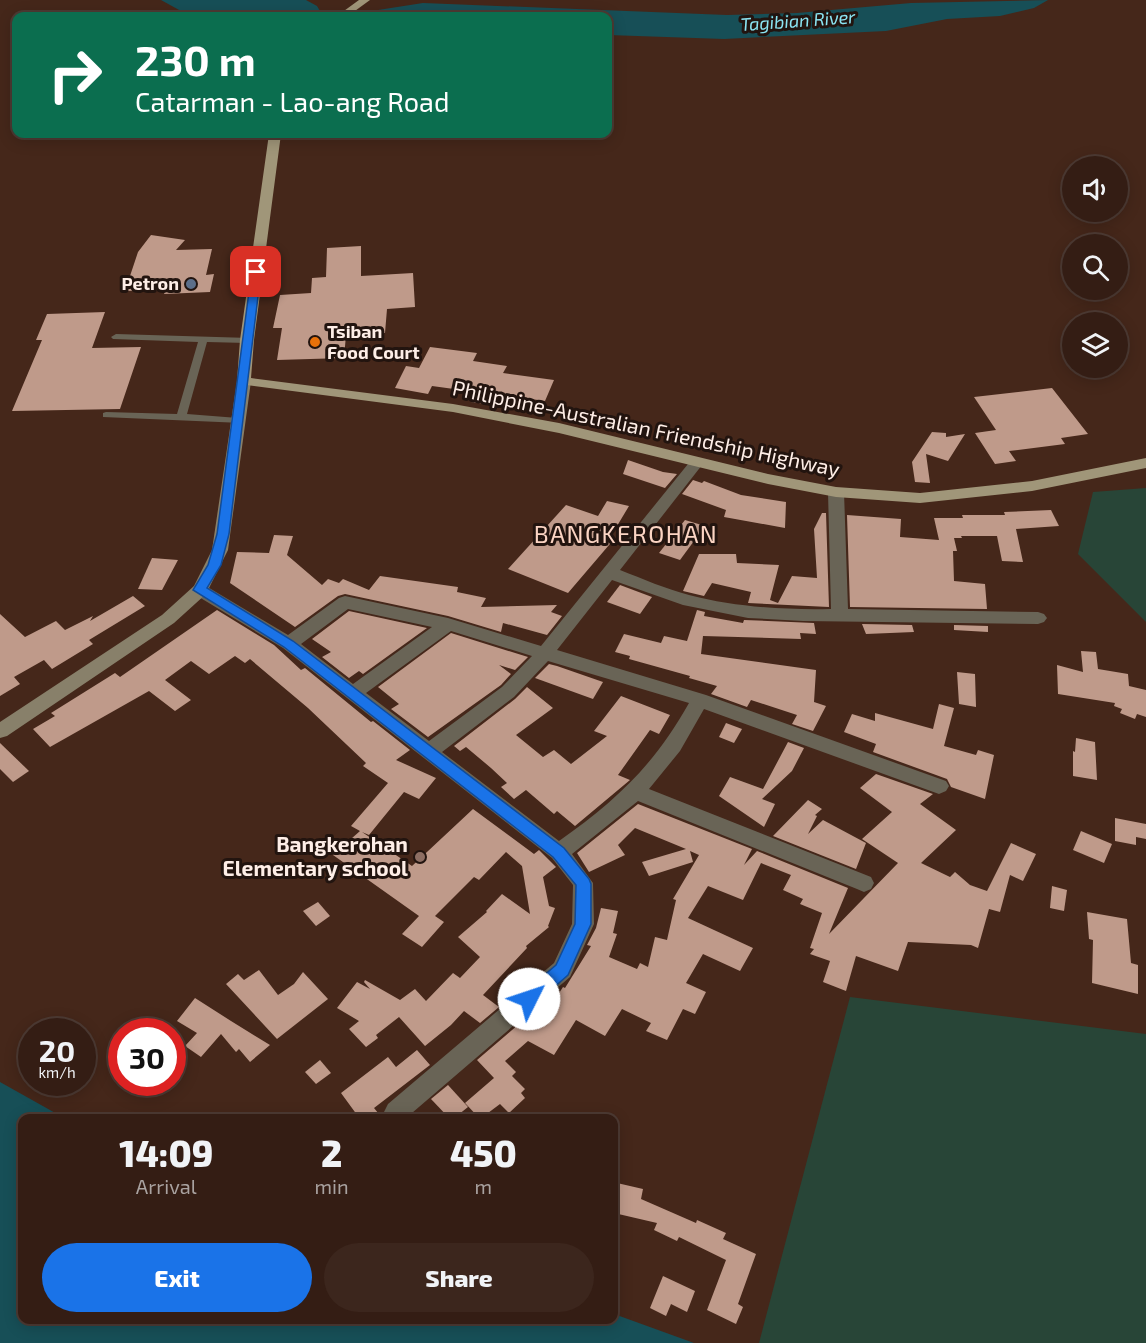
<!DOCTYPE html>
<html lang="en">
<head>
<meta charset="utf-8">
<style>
	body { margin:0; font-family:"Exo 2",sans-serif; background:#3c261d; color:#f1f3f6; height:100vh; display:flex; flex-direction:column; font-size:22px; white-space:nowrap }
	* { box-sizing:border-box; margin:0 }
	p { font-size:20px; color:#a9a2a0 }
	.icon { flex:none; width:33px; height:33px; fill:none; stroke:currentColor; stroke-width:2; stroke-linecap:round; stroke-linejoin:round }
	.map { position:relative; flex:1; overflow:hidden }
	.sheet { position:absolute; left:18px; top:1114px; width:600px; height:210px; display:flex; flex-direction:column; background:#341d14; border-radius:12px; box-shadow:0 3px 15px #0003,0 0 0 2px #4e3b34 }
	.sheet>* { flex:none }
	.banner { position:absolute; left:12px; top:12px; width:600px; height:126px; border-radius:12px; box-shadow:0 3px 15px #0003,0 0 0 2px #4e3b34; background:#0b6e4f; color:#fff; overflow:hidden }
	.tools { position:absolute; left:1062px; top:156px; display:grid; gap:12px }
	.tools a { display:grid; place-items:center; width:66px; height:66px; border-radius:50%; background:#341d14; box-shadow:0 3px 15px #0003,0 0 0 2px #4e3b34; font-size:30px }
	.speed { position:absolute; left:18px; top:1018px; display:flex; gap:12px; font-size:30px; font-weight:700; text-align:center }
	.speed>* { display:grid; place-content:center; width:78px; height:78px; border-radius:50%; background:#341d14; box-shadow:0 3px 15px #0003,0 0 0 2px #4e3b34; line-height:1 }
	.speed small { font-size:15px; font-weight:400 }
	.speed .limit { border:9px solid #d22; background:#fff; color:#111 }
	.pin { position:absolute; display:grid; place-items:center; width:51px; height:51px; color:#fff; margin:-26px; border-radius:12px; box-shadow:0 3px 9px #0006 }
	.me { position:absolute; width:66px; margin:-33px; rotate:49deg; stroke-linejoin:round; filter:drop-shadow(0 0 4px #0008) }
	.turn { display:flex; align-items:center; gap:21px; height:126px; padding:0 24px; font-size:27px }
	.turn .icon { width:78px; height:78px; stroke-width:2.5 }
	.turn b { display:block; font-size:42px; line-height:51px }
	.eta { display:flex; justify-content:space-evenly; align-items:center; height:102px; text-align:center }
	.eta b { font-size:36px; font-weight:800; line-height:42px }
	.primary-button { display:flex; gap:12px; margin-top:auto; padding:12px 24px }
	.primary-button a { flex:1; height:69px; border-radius:36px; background:#1a73e8; color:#fff; font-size:24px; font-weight:800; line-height:69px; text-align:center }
	.primary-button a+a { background:#3c261d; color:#f1f3f6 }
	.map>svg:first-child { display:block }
	.green { fill:#284537 }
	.water { fill:#174f57 }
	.building { fill:#bf9a8a }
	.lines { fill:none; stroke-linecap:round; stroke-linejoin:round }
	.lane { fill:#696456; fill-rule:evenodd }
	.street { fill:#696456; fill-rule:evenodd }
	.secondary { fill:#88806a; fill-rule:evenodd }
	.primary { fill:#a09679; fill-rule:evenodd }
	.route { fill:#1a73e8; stroke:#114b97; stroke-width:1.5 }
	.service-dot { fill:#5c6f8a; stroke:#22140f; stroke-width:2 }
	.food-dot { fill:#e8710a; stroke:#22140f; stroke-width:2 }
	.education-dot { fill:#8d6e63; stroke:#22140f; stroke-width:2 }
	.labels { text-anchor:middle; stroke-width:6; stroke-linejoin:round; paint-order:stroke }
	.far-water-label { font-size:18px; font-style:italic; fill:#8be5f3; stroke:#22140f }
	.far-poi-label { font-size:18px; font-weight:bold; fill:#feeee7; stroke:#22140f; text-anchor:end }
	.street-label { font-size:21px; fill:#feeee7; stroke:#22140f }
	.poi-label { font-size:21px; font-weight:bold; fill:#feeee7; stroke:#22140f; text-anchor:end }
	.quarter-label { font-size:24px; letter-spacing:1.5px; fill:#fbd4c3; stroke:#22140f }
</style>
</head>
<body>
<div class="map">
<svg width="1146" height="1343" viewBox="0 0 1146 1343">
	<rect width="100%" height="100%" fill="#45271a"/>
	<!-- green -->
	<g class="green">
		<polygon points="1146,488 1146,622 1078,554 1093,492"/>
		<polygon points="850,997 1146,1034 1146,1343 759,1343"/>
	</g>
	<!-- water -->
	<g class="water">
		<polygon points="161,0 306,0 317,6 320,11 318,16 190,16"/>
		<polygon points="1048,0 1034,8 1000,16 947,19 886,31 724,39 608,35 608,16 358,16 378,10 423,3 727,15 797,13 911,3"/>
		<polygon points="0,1082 66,1119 22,1119 22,1320 614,1320 614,1314 694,1343 0,1343"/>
	</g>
	<!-- building -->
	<g class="building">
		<polygon points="151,235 185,240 176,250 212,249 206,275 214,274 210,292 164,294 166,290 125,291 138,252"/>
		<polygon points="361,246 361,276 413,273 415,307 387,309 385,333 346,335 344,358 277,360 282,328 273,328 280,295 311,293 312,278 326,277 327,248"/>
		<polygon points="105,312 92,348 141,347 120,409 12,411 42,340 36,340 47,314"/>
		<polygon points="430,347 477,353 473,361 507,366 503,373 554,380 545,401 531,399 527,409 471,402 476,392 432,386 428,394 395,388 406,366 419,368"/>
		<polygon points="1052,388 1088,434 1061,438 1065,444 1009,451 1016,461 995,464 975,433 996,430 974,397"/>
		<polygon points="932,432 946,433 946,437 965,434 948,461 926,454 930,483 915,482 912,462"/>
		<polygon points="628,460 663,472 677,474 665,488 623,474"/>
		<polygon points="693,480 702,483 704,481 741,495 786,502 785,528 724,517 726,510 682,494"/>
		<polygon points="607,501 629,506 611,536 615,538 568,593 508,569 566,505 598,516"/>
		<polygon points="1051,510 1059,526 1016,529 1023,562 1002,561 997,536 961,536 962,538 954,538 957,551 953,551 954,581 985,584 987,609 850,607 847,515 901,519 900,537 939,540 934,518 963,518 962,515 1005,515 1004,512"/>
		<polygon points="822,513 826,513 829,607 748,603 751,592 712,583 704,596 683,591 699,554 736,554 737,563 779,565 770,600 778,603 792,576 817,578 814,529"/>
		<polygon points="685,520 705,526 680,560 659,553"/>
		<polygon points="274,535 293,536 287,555 322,585 328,579 339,583 343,579 369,590 380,576 458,587 457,592 486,598 481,607 557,605 551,612 562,616 547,635 503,623 501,632 448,616 345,594 338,596 295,627 230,583 237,552 269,553"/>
		<polygon points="152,558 178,560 162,590 138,589"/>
		<polygon points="620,585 652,597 640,614 607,602"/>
		<polygon points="133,596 145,606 89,640 93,644 52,669 44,660 14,677 20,684 0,696 0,614 25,637 56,621 65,630 93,616 90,621"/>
		<polygon points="217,610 274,645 301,670 305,668 371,722 373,721 410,750 396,760 436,778 419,799 404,792 369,835 362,832 412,866 473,809 534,854 539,850 556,867 543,877 549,906 555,908 548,926 549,927 526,946 527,948 483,995 499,1007 480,1023 464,1011 451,1025 425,1046 399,1017 376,1035 378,1038 366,1047 349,1029 359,1021 337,1008 357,982 370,989 364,982 365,980 400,1000 415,989 426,1001 453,973 460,978 480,957 458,937 487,912 486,911 502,894 530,914 522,866 506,852 479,880 474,877 435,916 444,922 422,947 402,934 419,916 333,855 360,831 351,826 388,783 363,766 366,763 308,708 250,659 245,663 235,656 209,674 191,661 165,680 191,700 175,711 149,691 50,747 33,729 55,716 51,713 115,673 120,677"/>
		<polygon points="697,610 705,612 704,616 743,623 744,620 814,623 816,634 800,633 801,639 703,636 701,654 816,670 814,702 826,706 813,731 792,724 797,715 751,700 747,707 711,694 717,686 689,678 690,676 629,659 630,656 615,652 624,634 661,643 664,636 687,641"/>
		<polygon points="349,611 427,628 363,674 359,671 349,678 322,657 331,652 312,639"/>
		<polygon points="862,624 912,625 914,632 866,634"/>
		<polygon points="954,625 988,626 988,632 954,630"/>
		<polygon points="451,633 528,657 515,670 499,665 511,674 501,685 428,737 391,709 399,704 378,687"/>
		<polygon points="1081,651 1096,652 1098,669 1128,674 1129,686 1146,690 1146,717 1137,714 1135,719 1120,713 1122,709 1114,706 1115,703 1058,694 1057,665 1083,672"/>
		<polygon points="549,664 557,666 603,682 593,699 535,678"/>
		<polygon points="957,672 975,674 976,707 959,704"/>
		<polygon points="527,687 553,708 516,735 543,757 554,750 571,764 607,736 594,731 621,696 670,715 659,734 650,730 618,775 630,780 575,826 557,811 554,814 526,790 514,799 501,787 507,783 491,768 466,747 460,751 454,746 515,699"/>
		<polygon points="939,704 954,708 944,746 976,755 978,750 994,755 985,799 951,787 947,779 873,752 876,744 844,732 852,714 875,721 875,713 933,729"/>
		<polygon points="726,723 742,729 734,743 719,737"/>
		<polygon points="1076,738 1095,742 1097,780 1073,776 1073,751 1075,752"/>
		<polygon points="788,742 804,748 792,771 762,799 775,804 764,827 719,796 730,777 763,789"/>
		<polygon points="0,743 29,771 13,782 0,769"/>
		<polygon points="876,774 933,794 920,804 956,830 921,863 950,877 955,872 970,885 987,891 1011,843 1036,854 1023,881 1010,875 1000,912 989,909 978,948 971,945 908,942 898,971 856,956 846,991 823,982 830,961 810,954 814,949 810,948 822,913 800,904 803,899 783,890 791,875 761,863 743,900 708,886 688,918 753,948 740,971 703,954 686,983 706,992 695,1014 683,1009 667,1040 646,1031 651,1023 622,1009 605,1036 576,1020 554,1055 528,1041 505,1061 516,1072 512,1076 525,1089 521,1093 525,1098 509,1113 500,1104 480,1119 465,1103 494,1078 477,1060 540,1006 548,1010 563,987 565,988 591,946 587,945 596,928 601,908 618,911 613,933 617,934 609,957 637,969 640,963 648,967 655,937 667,940 676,900 673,899 699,855 690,851 693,862 649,876 642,862 686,849 635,828 618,845 625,855 589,872 577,853 638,804 752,849 744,865 757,851 848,888 829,934 898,863 862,839 892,812 860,788"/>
		<polygon points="808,800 822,809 815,815 817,816 808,834 823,820 866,843 856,869 773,836"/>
		<polygon points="1115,818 1146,824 1146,839 1136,837 1136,845 1115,841"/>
		<polygon points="1081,831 1112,844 1104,863 1073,850"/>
		<polygon points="1052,886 1067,890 1064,911 1050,908"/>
		<polygon points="318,902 330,916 316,926 303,911"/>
		<polygon points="1087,912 1127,919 1131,963 1138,965 1138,994 1092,983 1093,940 1089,939"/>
		<polygon points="259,970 278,995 294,984 303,972 328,999 277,1039 226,984 238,974 244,980"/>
		<polygon points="195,998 231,1021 270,1045 250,1062 239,1049 236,1052 221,1034 201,1057 185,1046 197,1033 177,1021"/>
		<polygon points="417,1050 430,1065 374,1108 383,1119 360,1119 341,1093 388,1057 396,1067"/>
		<polygon points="320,1060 331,1073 316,1084 305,1072"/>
		<polygon points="448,1085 468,1107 453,1119 450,1119 431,1099"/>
		<polygon points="617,1183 643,1189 641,1199 696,1223 697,1220 726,1233 723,1239 756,1254 738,1304 743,1307 736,1324 707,1310 726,1260 679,1237 677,1241 654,1230 657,1223 614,1213 614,1198"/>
		<polygon points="663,1276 695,1291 687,1312 671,1304 666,1316 650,1308"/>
	</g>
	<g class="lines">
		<!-- lane -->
		<polygon class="lane" points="116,334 250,338 250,342 247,343 207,342 187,414 238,418 243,421 242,423 103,417 103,413 106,412 177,414 198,342 113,339 111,337"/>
		<!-- street -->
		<path class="street" d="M697,457L702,459L705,462L702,465L620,570C643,579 666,589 689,595C735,607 784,610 831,609L828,492L836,487L844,492L848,609L1038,612L1044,614L1047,618L1044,622L1038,624L803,621L748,618L683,605L612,580L557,650L706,695L946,781L949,786L946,791L939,794L704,709L680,751L649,789L871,877L874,883L871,889L864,892L857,889L638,801L572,854L593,883L594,924L570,977L405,1119H387L384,1112L388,1104L554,963L572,924L573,885L552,858L283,648L194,594L192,590L194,586H206L288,635L339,598L345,596L448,618L541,646L692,459ZM348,609L432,627L353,684L301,644ZM451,631L532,656L502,687L429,741L366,693ZM548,661L689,703C655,764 616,801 559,841L442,752L514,697Z"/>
		<!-- secondary -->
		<polygon class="secondary" points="244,377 251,381 228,550 206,594 174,623 7,736 0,738 0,722 162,615 194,586 212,550 237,381"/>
		<!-- primary -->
		<g class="primary">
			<polygon points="359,0 370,0 348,16 337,16"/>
			<polygon points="269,134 281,134 254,340 251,378 453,404 559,423 768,474 836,487 920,493 1032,481 1146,458 1146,468 1032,491 920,503 836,497 768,484 559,433 453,412 239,384 237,381 240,340"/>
		</g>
	</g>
	<!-- route -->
	<polygon class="route" points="252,269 261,272 229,534 221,565 207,588 293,641 564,848 589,879 591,884 591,924 568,975 535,1004 529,1006 523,1004 520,999 523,993 556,965 575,924 576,885 553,857 284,647 193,590 208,565 217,534"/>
	<!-- markers -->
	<circle class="service-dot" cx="191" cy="284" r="6"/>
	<circle class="food-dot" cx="315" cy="342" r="6"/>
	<circle class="education-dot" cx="420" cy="857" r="6"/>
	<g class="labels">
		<!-- far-water labels -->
		<g class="far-water-label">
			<text transform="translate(798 21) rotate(-4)" y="6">Tagibian River</text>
		</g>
		<!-- far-poi labels -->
		<g class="far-poi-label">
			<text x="179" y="290">Petron</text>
			<text x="327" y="338" text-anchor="start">Tsiban<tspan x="327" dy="21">Food Court</tspan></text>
		</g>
		<!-- street labels -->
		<g class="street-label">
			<text transform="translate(646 429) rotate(12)" y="7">Philippine-Australian Friendship Highway</text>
		</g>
		<!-- poi labels -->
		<g class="poi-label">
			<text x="408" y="852">Bangkerohan<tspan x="408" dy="24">Elementary school</tspan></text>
		</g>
		<!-- quarter labels -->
		<g class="quarter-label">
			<text x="626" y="543">BANGKEROHAN</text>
		</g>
	</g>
</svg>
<div class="tools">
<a><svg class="icon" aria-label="sound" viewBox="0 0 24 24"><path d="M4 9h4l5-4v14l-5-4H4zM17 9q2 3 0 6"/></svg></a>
<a><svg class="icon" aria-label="search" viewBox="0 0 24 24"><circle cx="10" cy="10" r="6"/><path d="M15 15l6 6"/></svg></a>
<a><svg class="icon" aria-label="layers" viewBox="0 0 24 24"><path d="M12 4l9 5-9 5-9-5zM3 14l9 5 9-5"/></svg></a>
</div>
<div class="speed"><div>20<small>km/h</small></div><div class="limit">30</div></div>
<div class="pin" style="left:256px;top:272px;background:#d93025"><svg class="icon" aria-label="arrive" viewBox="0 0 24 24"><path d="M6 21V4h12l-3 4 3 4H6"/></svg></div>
<svg class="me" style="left:529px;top:999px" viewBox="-20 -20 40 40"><circle r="19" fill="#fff"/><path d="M0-13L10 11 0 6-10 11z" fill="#1a73e8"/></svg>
<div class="banner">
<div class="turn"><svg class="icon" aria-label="right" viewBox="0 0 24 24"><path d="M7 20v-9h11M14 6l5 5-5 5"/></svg><div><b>230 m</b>Catarman - Lao-ang Road</div></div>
</div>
<section class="sheet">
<div class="eta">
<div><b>14:09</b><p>Arrival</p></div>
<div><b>2</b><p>min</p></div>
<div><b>450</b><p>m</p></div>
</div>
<div class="primary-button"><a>Exit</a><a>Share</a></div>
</section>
</div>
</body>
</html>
